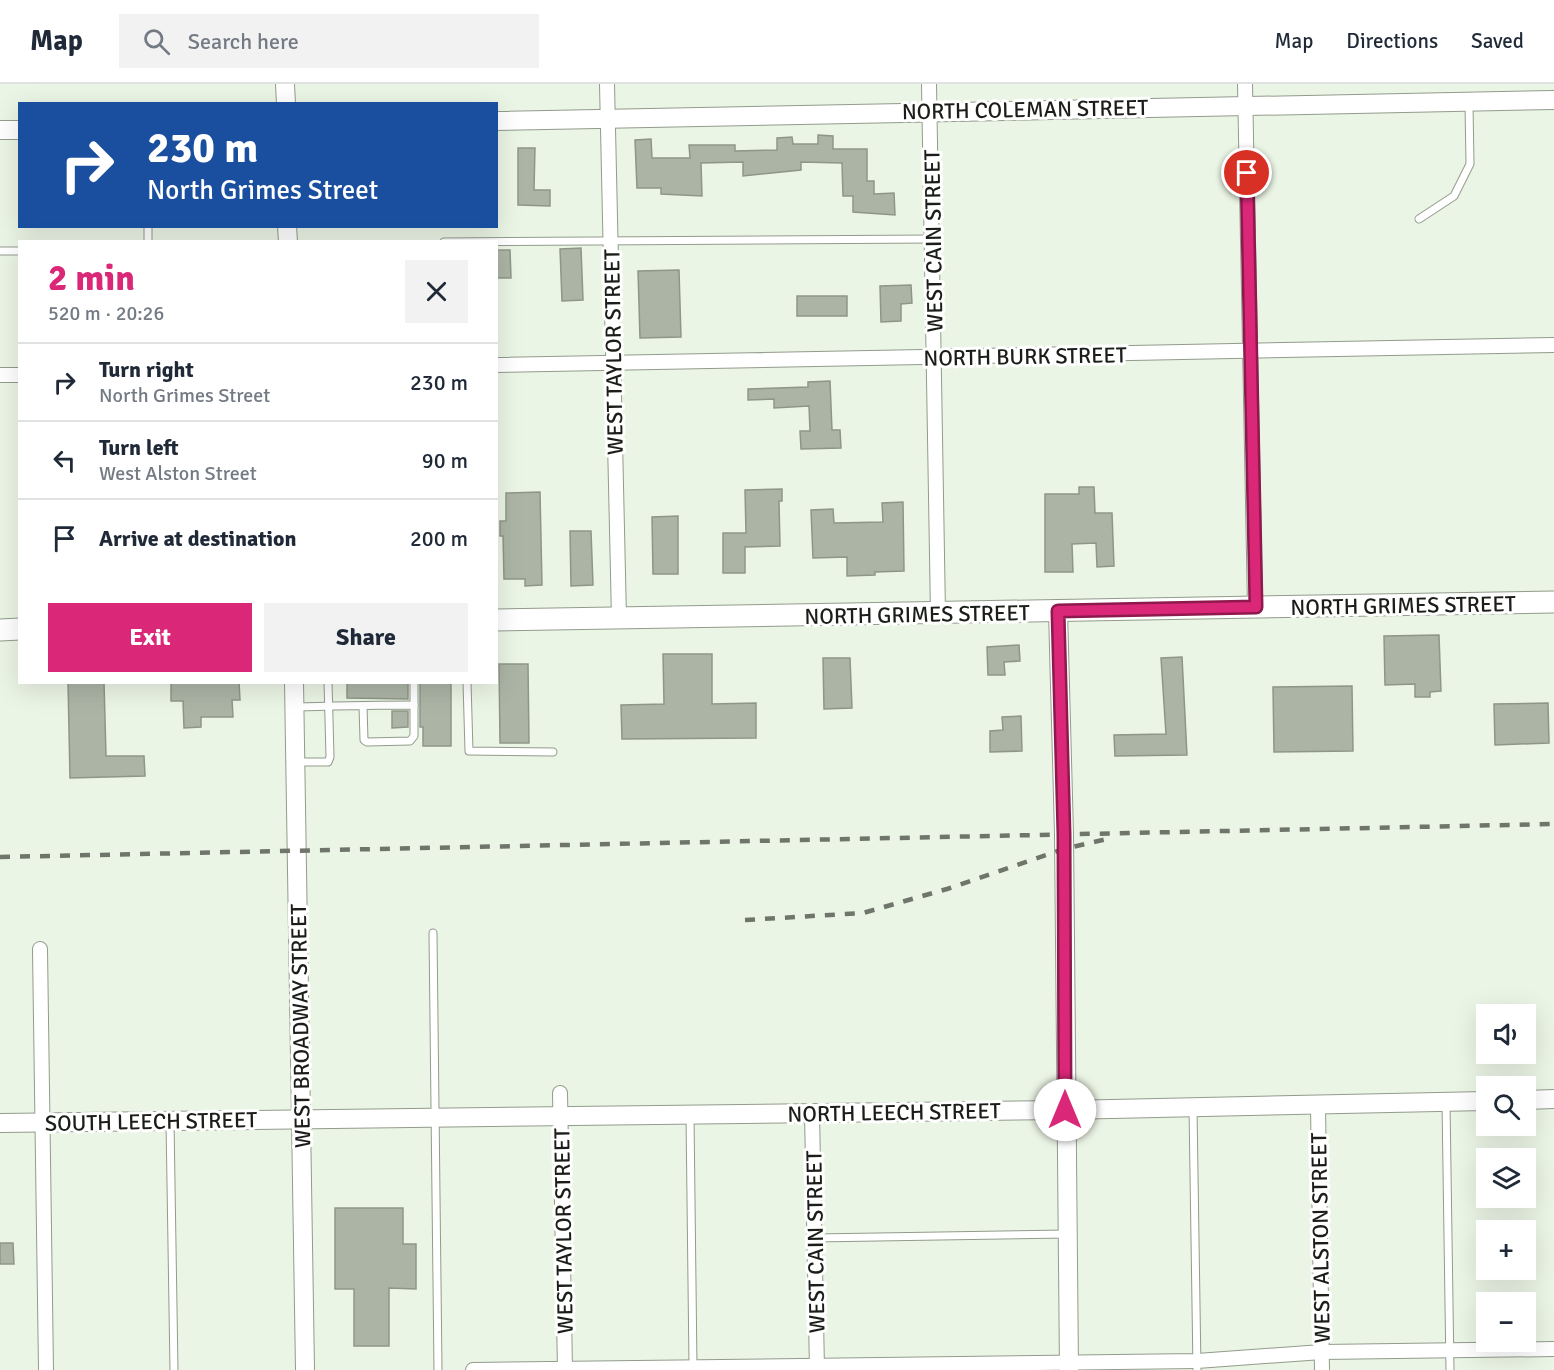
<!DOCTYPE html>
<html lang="en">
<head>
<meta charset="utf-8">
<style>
	body { margin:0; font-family:Signika,sans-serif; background:#f2f2f3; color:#1f2937; height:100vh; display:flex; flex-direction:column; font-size:22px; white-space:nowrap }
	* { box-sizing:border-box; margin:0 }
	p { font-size:20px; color:#747a83 }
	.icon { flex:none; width:33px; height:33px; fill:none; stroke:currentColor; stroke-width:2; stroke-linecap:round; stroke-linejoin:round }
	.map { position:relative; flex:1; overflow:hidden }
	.drawer { position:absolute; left:18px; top:156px; width:480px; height:444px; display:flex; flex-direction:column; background:#fff; border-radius:0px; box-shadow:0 6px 24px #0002 }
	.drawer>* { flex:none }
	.guide { position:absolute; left:18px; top:18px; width:480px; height:126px; border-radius:0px; box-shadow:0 6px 24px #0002; background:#1a4fa0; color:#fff; overflow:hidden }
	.tools { position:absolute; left:1476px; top:920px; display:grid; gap:12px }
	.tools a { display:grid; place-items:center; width:60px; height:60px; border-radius:0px; background:#fff; box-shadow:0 6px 24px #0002; font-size:30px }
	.pin { position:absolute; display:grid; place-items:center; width:51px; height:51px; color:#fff; margin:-26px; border:3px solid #fff; border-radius:50%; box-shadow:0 2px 6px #0007 }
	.me { position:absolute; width:66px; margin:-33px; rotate:0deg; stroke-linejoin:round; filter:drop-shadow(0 0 4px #0008) }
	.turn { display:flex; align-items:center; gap:21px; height:126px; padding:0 30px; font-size:27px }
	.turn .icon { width:78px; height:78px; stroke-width:2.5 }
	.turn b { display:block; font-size:42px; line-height:51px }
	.round { display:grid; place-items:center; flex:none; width:63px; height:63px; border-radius:0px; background:#f2f2f3 }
	.head { display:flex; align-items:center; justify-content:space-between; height:102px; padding:0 30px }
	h1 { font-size:36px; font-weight:800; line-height:45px; color:#db2777 }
	.cta { display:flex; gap:12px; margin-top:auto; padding:12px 30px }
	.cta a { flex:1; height:69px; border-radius:0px; background:#db2777; color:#fff; font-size:24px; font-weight:800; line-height:69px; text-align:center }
	.cta a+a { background:#f2f2f3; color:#1f2937 }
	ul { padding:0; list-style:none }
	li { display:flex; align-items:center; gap:18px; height:78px; padding:0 30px; border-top:2px solid #e0e1e3 }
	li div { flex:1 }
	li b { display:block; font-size:22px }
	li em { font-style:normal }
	header { display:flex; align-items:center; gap:36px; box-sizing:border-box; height:84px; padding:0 30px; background:#fff; border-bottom:2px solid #e0e1e3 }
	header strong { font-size:28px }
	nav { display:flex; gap:33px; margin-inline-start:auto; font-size:21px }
	.search { width:420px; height:54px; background:#f2f2f3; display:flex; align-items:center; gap:15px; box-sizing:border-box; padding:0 21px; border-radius:0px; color:#747a83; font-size:22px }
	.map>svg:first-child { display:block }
	.building { fill:#abb4a5; stroke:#8e9688; stroke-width:1.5 }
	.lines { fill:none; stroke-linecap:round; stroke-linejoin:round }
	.lane-casing { stroke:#929b8c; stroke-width:9 }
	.street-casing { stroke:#929b8c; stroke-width:16 }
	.secondary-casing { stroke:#929b8c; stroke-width:20 }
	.primary-casing { stroke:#929b8c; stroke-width:23 }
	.lane { stroke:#fff; stroke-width:7 }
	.street { stroke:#fff; stroke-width:14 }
	.secondary { stroke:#fff; stroke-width:18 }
	.primary { stroke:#fff; stroke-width:21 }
	.rail { stroke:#6f756b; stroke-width:4.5; stroke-dasharray:10 10; stroke-linecap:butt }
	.route-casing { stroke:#8e194d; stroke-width:15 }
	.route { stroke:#db2777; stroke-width:10 }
	.labels { text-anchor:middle; stroke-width:6; stroke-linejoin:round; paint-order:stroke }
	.street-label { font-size:22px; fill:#1a1d18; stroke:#fff }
</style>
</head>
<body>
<header>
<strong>Map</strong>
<div class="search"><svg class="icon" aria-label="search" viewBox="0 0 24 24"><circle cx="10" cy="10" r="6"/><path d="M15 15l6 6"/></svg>Search here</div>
<nav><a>Map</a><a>Directions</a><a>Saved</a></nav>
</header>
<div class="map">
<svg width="1554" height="1286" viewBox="0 0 1554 1286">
	<rect width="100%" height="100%" fill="#ebf5e5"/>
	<!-- building -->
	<g class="building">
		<polygon points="818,51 833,52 833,65 867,65 867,97 874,97 874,110 894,109 895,131 853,128 853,112 843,112 842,79 801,78 801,86 743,92 743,78 701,79 702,112 661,110 661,104 637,104 635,56 651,55 652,74 690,74 689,61 735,61 735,67 777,66 777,54 792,53 793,60 818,60"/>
		<polygon points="518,64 535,64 534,106 550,106 550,122 518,121"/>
		<polygon points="581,164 583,216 562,217 560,165"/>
		<polygon points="496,166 510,166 511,194 496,194"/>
		<polygon points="679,186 681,253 640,254 638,187"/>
		<polygon points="911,201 912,219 901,220 901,237 881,238 880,202"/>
		<rect x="797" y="212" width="50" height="20"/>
		<polygon points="830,297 832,346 840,346 841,364 801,365 800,347 810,347 809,322 774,324 774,315 748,316 748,305 808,303 808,298"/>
		<polygon points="1079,403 1094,403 1095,429 1112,429 1114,482 1097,483 1096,459 1072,460 1073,488 1045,488 1045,410 1079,410"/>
		<polygon points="782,405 782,417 779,417 780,462 745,463 745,489 723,489 723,449 746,449 745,406"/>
		<polygon points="540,408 542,501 525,502 525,495 504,495 503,452 500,452 500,437 506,437 506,409"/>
		<polygon points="903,418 904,487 875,488 875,491 847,492 847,473 813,474 811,426 833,425 834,439 883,438 882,419"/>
		<polygon points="678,432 678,490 653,490 652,433"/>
		<polygon points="570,447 591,447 593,501 571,502"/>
		<polygon points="1439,551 1441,607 1430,608 1430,613 1415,613 1415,600 1385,601 1384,552"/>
		<polygon points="1019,561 1020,577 1004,578 1005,591 988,591 987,563"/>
		<polygon points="663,570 712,570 712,620 756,619 756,654 622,655 621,621 664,620"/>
		<polygon points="1182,573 1187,671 1115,672 1114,651 1166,650 1161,574"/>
		<polygon points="823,574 850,574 852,624 824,625"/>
		<polygon points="499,580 528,580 529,659 500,659"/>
		<polygon points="68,598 104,598 106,672 144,672 145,692 70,694"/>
		<polygon points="171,598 239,598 240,616 232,616 233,633 201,633 201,643 184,644 183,617 171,617"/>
		<polygon points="347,598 408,598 408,615 347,614"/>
		<polygon points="420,598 451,598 451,662 423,662 423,643 420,643"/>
		<polygon points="1352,602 1353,667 1274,668 1273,603"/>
		<polygon points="1548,619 1549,659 1495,661 1494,620"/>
		<polygon points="392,627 408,627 408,643 392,644"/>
		<polygon points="1021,632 1022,667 990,668 990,647 1003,646 1002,633"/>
		<polygon points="335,1124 403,1124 403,1160 416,1160 416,1205 389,1204 389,1262 354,1262 354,1205 335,1205"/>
		<polygon points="0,1159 13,1159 14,1180 0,1180"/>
	</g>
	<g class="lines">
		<defs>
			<g id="lane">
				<polyline points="1419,135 1454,112 1470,80 1469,20"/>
				<polyline points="148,142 148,158"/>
				<polyline points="444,158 934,155"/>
				<polyline points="0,167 20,167"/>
				<polyline points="414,598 414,621"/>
				<polyline points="467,598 469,667 553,668"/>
				<path d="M295,623C335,622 374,621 414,621V652L410,657L367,658L364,656L363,622"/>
				<polyline points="296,678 328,678 330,673 328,598"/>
				<polyline points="433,849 438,1286"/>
				<polyline points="1446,1019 1450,1286"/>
				<polyline points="1193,1024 1197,1286"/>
				<polyline points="690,1031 693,1283"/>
				<polyline points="170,1037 174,1286"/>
				<polyline points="815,1154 1067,1150"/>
			</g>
			<g id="street">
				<polyline points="607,0 619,535"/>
				<polyline points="929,0 938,530"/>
				<polyline points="1245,0 1255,523"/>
				<polyline points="496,281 1554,261"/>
				<polyline points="0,291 20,291"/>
				<polyline points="40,865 46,1286"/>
				<polyline points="560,1009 565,1286"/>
				<polyline points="1318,1022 1322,1286"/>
				<polyline points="812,1029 817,1286"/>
				<polyline points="473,1286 1197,1277 1322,1268 1554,1265"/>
			</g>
			<g id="secondary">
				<polyline points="285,0 286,20"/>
				<polyline points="496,37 1554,16"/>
				<polyline points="0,46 20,46"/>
				<polyline points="287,142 288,158"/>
				<polyline points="1058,527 1064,750 1069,1286"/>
				<polyline points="294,598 305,1286"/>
				<polyline points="1526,1016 1554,1015"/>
				<polyline points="0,1039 1065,1026 1486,1017"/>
			</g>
			<g id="primary">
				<polyline points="496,536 1554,518"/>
				<polyline points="0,546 20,545"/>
			</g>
		</defs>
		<!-- lane casing -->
		<use href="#lane" class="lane-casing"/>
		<!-- street casing -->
		<use href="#street" class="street-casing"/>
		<!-- secondary casing -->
		<use href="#secondary" class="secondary-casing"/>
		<!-- primary casing -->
		<use href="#primary" class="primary-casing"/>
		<!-- lane -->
		<use href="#lane" class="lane"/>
		<!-- street -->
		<use href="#street" class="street"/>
		<!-- secondary -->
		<use href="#secondary" class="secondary"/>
		<!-- primary -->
		<use href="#primary" class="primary"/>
		<!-- rail -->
		<g class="rail">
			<polyline points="0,773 1554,740"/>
			<polyline points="745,836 863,829 947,805 1064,765 1107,755"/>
		</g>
	</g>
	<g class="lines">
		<defs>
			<polyline id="route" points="1065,1026 1064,750 1058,527 1256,523 1247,89"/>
		</defs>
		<!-- route casing -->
		<use href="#route" class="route-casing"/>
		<!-- route -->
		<use href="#route" class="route"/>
	</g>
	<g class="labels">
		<!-- street labels -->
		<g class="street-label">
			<text transform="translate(1025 25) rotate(-1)" y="8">NORTH COLEMAN STREET</text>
			<text transform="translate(933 157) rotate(-91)" y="8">WEST CAIN STREET</text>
			<text transform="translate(613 268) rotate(-91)" y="8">WEST TAYLOR STREET</text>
			<text transform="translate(1025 272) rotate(-1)" y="8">NORTH BURK STREET</text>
			<text transform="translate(1403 521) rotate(-1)" y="8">NORTH GRIMES STREET</text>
			<text transform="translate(917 530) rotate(-1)" y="8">NORTH GRIMES STREET</text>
			<text transform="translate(300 942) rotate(-91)" y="8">WEST BROADWAY STREET</text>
			<text transform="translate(894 1028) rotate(-1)" y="8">NORTH LEECH STREET</text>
			<text transform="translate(151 1037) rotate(-1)" y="8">SOUTH LEECH STREET</text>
			<text transform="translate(563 1147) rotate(-91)" y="8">WEST TAYLOR STREET</text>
			<text transform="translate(1320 1154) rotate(-91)" y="8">WEST ALSTON STREET</text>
			<text transform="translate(815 1158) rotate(-91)" y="8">WEST CAIN STREET</text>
		</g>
	</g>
</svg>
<div class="tools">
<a><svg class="icon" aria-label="sound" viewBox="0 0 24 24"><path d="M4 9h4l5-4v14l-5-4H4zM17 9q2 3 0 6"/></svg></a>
<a><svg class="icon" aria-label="search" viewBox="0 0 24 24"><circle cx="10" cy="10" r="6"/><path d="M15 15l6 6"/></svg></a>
<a><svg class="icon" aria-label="layers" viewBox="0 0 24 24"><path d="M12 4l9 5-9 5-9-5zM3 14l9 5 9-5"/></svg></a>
<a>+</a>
<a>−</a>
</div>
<div class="pin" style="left:1247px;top:89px;background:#d93025"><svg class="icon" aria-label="arrive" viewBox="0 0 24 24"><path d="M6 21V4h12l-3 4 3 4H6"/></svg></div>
<svg class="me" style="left:1065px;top:1026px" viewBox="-20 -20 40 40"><circle r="19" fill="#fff"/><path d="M0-13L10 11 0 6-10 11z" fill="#db2777"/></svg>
<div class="guide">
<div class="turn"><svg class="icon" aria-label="right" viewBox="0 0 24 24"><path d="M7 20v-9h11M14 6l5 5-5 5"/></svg><div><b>230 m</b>North Grimes Street</div></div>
</div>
<section class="drawer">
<div class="head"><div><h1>2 min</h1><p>520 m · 20:26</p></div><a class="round"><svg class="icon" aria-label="close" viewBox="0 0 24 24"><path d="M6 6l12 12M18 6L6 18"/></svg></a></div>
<ul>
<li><svg class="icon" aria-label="right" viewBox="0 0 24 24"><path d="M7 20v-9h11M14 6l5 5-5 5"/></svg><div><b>Turn right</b><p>North Grimes Street</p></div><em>230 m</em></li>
<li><svg class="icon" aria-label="left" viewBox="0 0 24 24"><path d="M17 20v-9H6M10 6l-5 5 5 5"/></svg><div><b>Turn left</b><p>West Alston Street</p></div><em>90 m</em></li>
<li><svg class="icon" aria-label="arrive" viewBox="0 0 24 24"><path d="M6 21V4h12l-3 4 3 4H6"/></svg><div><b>Arrive at destination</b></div><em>200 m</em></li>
</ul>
<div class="cta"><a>Exit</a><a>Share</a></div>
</section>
</div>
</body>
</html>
